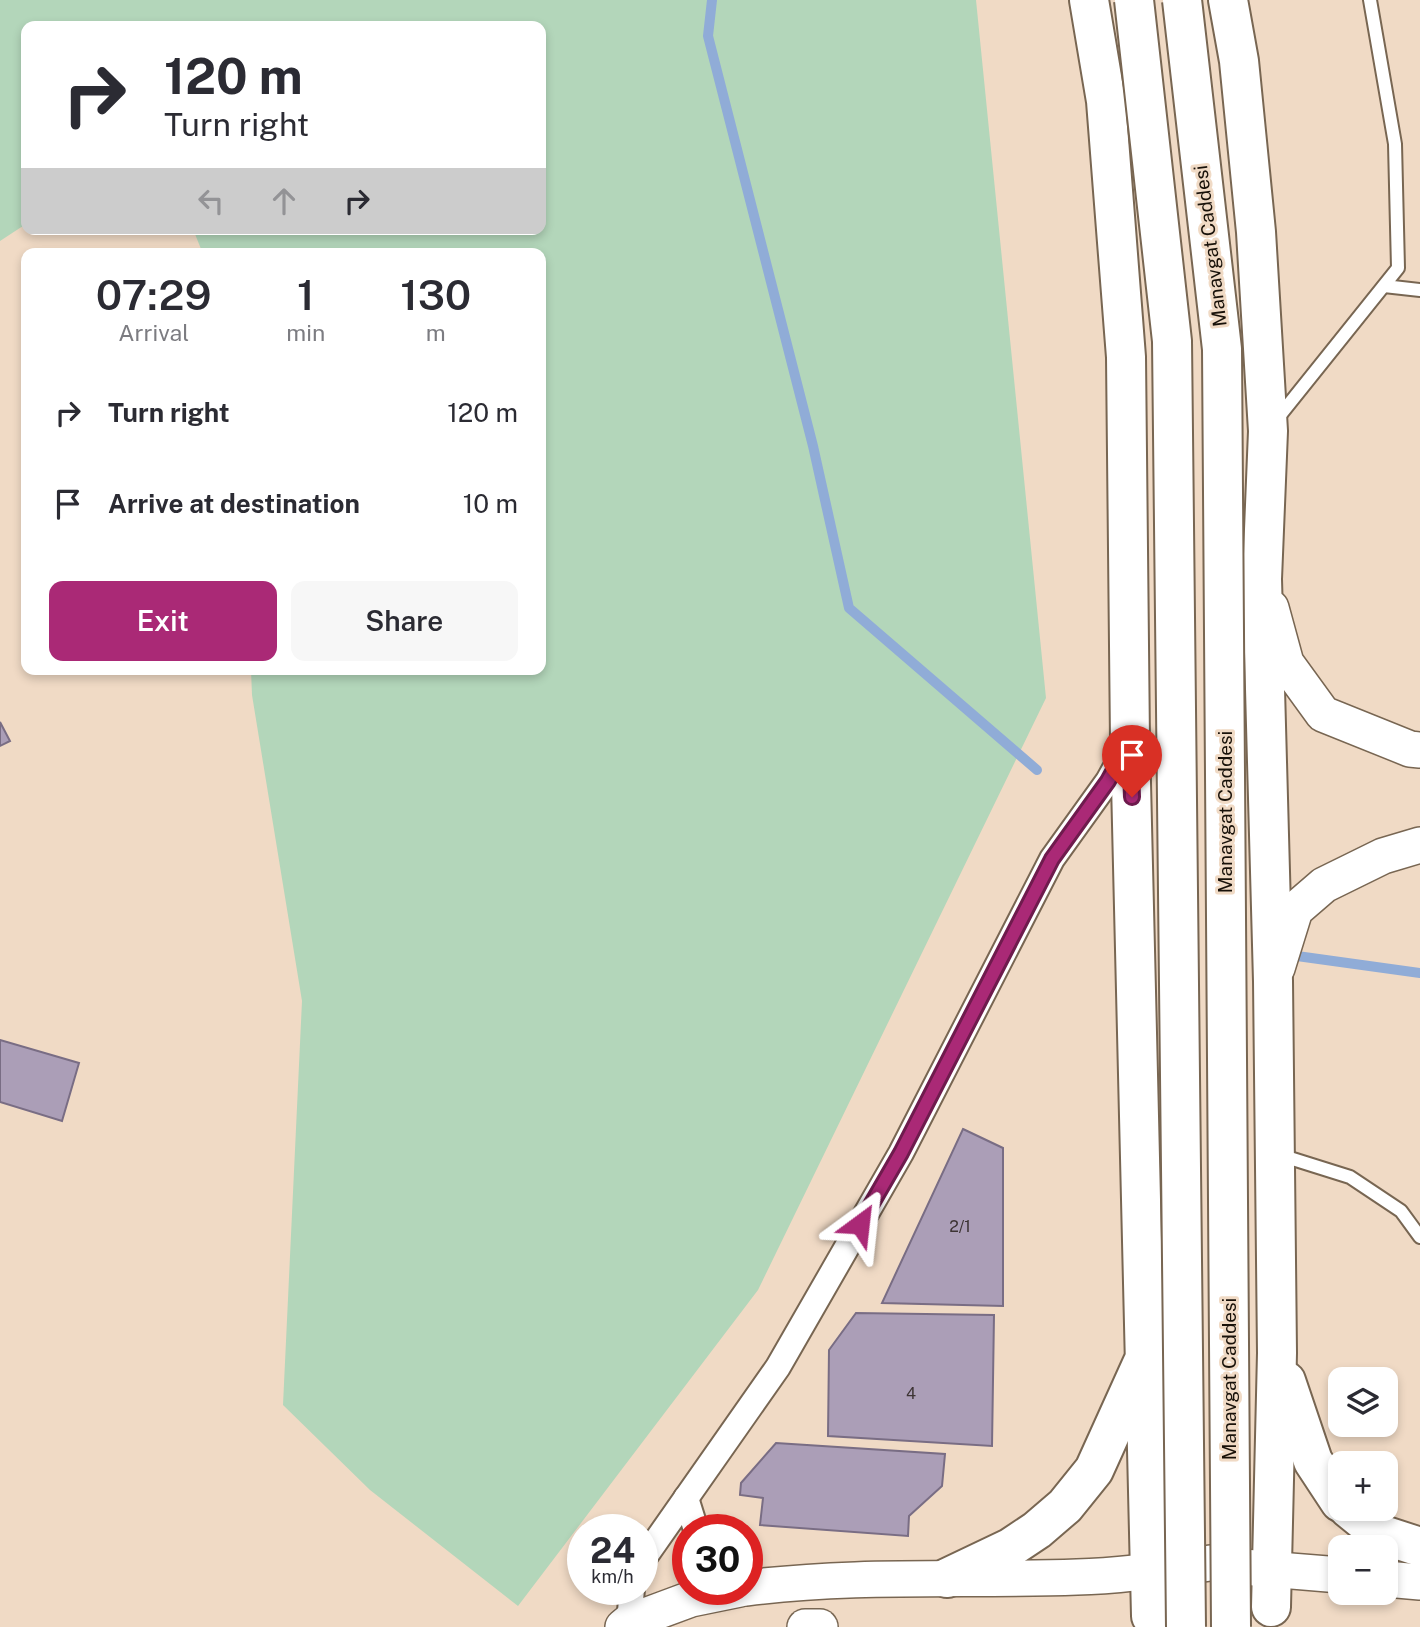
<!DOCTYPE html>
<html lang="en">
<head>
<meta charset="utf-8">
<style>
	body { margin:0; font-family:"Public Sans",sans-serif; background:#f7f7f7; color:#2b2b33; height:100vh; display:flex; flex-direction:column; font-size:26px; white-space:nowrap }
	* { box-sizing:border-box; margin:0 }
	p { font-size:23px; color:#7c7c81 }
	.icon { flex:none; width:38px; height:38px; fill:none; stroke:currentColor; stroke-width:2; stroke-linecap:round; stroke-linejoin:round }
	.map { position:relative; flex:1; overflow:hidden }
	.side { position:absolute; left:21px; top:248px; width:525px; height:427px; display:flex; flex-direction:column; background:#fff; border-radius:14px; box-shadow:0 4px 10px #0003 }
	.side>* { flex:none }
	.banner { position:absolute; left:21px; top:21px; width:525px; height:214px; border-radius:14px; box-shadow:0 4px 10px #0003; background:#fff; color:#2b2b33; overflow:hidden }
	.buttons { position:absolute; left:1328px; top:1367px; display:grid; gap:14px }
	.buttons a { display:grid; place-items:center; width:70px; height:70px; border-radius:14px; background:#fff; box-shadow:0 4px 10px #0003; font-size:35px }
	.speed { position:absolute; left:567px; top:1514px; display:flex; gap:14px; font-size:35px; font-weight:700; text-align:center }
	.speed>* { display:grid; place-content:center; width:91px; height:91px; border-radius:50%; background:#fff; box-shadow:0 4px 10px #0003; line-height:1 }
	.speed small { font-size:18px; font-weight:400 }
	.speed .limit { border:10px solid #d22; background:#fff; color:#111 }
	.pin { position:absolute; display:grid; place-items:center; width:60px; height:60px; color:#fff; margin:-72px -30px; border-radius:50% 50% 50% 0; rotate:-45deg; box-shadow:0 0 7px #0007 }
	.pin .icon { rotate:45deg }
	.me { position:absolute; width:77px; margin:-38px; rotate:30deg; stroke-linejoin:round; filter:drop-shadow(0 0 5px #0008) }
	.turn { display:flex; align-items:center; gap:24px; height:147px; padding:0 28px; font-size:32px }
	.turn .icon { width:91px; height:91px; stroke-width:2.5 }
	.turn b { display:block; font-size:49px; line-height:60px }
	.lanes { display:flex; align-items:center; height:66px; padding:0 28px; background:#0003; justify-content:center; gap:35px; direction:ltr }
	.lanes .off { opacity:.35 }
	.eta { display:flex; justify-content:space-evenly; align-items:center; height:119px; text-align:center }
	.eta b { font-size:42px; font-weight:600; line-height:49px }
	.action { display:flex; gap:14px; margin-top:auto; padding:14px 28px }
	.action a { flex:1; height:80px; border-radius:14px; background:#aa2976; color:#fff; font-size:28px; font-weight:600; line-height:80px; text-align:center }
	.action a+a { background:#f7f7f7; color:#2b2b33 }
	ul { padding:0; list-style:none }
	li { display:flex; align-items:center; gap:21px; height:91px; padding:0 28px }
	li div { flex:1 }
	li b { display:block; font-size:26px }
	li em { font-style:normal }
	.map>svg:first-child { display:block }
	.green { fill:#b3d6ba }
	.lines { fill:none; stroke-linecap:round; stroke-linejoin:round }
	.stream { stroke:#90acd7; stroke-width:10 }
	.building { fill:#ab9eb7; stroke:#796d84; stroke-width:2 }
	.lane-casing { stroke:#786652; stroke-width:16 }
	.street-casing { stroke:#786652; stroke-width:28 }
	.secondary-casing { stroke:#786652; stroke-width:38 }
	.highway-casing { stroke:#786652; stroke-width:42 }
	.lane { stroke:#fff; stroke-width:12 }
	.street { stroke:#fff; stroke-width:24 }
	.secondary { stroke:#fff; stroke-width:35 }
	.highway { stroke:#fff; stroke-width:38 }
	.highway-bridge-casing { stroke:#786652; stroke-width:42; stroke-linecap:butt }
	.highway-bridge { stroke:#fff; stroke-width:38 }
	.route-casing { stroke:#6e1b4d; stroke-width:18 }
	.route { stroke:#aa2976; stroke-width:12 }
	.labels { text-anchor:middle; stroke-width:6; stroke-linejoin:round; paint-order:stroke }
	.number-label { font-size:16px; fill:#3d3434 }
	.street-label { font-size:19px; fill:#181109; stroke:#f0dac5 }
</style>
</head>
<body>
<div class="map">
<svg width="1420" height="1627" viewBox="0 0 1420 1627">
	<rect width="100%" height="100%" fill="#f0dac5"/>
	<!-- green -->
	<polygon class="green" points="0,0 976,0 1046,698 758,1290 518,1606 370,1490 283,1405 302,1001 252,695 251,670 541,670 541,254 203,254 193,229 541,229 541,26 26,26 26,224 0,241"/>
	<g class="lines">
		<!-- stream -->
		<g class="stream">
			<polyline points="712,0 708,36 813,446 849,608 1037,770"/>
			<polyline points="1297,956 1420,973"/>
		</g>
	</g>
	<!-- building -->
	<g class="building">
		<polygon points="0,722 10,741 0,746"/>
		<polygon points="0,1040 79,1063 62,1121 0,1102"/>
		<polygon points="963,1129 1003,1148 1003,1306 882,1303"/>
		<polygon points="856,1313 994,1315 992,1446 828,1436 829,1350"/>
		<polygon points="776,1443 945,1454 942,1486 909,1516 908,1536 760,1525 763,1498 740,1495 741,1483"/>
	</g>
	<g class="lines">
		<defs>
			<g id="lane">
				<polyline points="1384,286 1420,290"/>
				<polyline points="1277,419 1398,268 1395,144 1370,0"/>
				<polyline points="1280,1155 1350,1177 1401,1211 1420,1237"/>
			</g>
			<g id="street">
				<polyline points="686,1498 696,1530"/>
				<polyline points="642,1561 778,1367 901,1153 1052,859 1108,781 1128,745"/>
				<polyline points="629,1622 632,1589"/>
			</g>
			<g id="secondary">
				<polyline points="1271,608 1286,663 1323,714 1410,749 1420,750"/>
				<polyline points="1277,968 1295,910 1324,885 1383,856 1420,845"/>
				<polyline points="1243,1567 1340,1575"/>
				<polyline points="1386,1579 1420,1582"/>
				<path d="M747,1588C857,1574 967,1581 1077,1577C1121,1576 1166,1569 1210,1563"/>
				<polyline points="623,1627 629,1622 691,1599 740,1589"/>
				<polyline points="805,1627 820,1627"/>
			</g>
			<g id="highway">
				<polyline points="1089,0 1106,101 1126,357 1130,741 1151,1616"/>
				<polyline points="1228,0 1239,61 1256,232 1268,431 1262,579 1273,981 1277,1353 1271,1607"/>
				<polyline points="1286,1381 1313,1461 1340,1502"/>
				<polyline points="1348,1508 1380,1534 1420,1547"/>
				<polyline points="947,1578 1010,1548 1037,1530 1065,1506 1094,1470 1142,1364"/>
			</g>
		</defs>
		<!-- lane casing -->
		<use href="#lane" class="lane-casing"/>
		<!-- street casing -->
		<use href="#street" class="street-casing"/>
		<!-- secondary casing -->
		<use href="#secondary" class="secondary-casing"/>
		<!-- highway casing -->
		<use href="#highway" class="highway-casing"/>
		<!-- lane -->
		<use href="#lane" class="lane"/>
		<!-- street -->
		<use href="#street" class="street"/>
		<!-- secondary -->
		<use href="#secondary" class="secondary"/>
		<!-- highway -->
		<use href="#highway" class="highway"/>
		<defs>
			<g id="highway-bridge">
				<polyline points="1134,0 1172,341 1186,1627"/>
				<polyline points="1182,0 1222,349 1231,1627"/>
			</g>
		</defs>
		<!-- highway-bridge casing -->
		<use href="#highway-bridge" class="highway-bridge-casing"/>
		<!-- highway-bridge -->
		<use href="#highway-bridge" class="highway-bridge"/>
	</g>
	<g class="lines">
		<defs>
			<polyline id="route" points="860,1224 901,1153 1052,859 1108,781 1130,741 1132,797"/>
		</defs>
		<!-- route casing -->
		<use href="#route" class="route-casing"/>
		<!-- route -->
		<use href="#route" class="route"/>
	</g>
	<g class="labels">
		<!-- number labels -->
		<g class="number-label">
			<text x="960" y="1232">2/1</text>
			<text x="911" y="1399">4</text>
		</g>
		<!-- street labels -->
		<g class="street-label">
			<text transform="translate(1210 246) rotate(-97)" y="7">Manavgat Caddesi</text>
			<text transform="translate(1225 812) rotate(-90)" y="7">Manavgat Caddesi</text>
			<text transform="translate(1229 1379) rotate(-90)" y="7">Manavgat Caddesi</text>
		</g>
	</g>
</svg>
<div class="buttons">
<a><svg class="icon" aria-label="layers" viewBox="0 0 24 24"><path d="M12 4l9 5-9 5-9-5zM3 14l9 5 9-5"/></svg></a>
<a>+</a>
<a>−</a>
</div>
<div class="speed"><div>24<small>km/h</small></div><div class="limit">30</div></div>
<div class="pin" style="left:1132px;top:797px;background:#d93025"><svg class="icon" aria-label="arrive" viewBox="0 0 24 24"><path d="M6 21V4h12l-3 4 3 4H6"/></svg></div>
<svg class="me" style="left:860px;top:1224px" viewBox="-20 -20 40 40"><path d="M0-17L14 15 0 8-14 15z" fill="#aa2976" stroke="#fff" stroke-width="4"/></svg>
<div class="banner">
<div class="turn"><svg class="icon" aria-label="right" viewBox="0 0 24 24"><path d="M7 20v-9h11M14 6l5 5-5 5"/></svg><div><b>120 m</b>Turn right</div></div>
<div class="lanes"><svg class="icon off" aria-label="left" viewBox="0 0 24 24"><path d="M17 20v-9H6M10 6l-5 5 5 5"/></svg><svg class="icon off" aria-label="ahead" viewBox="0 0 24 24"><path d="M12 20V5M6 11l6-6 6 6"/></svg><svg class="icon" aria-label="right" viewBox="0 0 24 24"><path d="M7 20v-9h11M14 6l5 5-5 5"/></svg></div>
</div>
<section class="side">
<div class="eta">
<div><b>07:29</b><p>Arrival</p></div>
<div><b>1</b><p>min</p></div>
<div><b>130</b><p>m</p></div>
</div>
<ul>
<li><svg class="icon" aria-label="right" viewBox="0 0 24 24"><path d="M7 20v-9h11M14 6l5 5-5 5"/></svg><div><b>Turn right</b></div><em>120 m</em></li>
<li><svg class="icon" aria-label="arrive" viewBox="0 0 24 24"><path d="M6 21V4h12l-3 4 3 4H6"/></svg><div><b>Arrive at destination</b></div><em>10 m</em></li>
</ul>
<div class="action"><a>Exit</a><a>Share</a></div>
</section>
</div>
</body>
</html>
